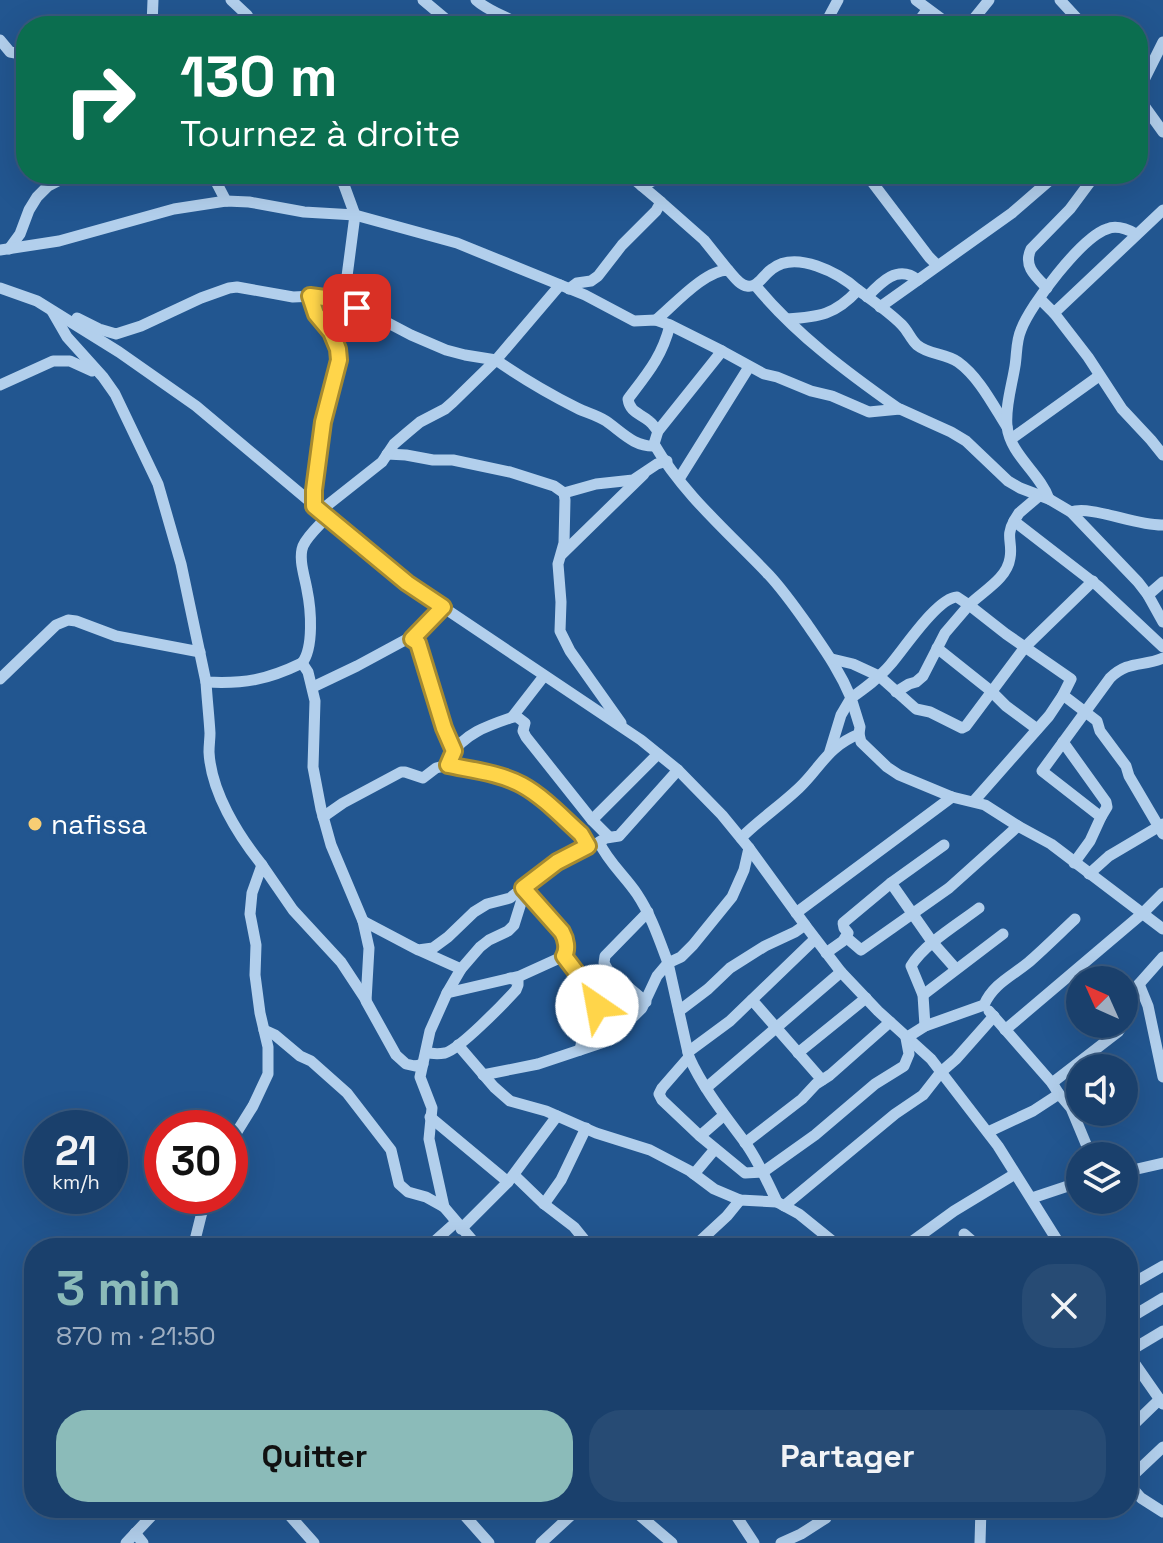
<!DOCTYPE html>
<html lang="fr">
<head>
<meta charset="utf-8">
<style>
	body { margin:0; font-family:"Space Grotesk",sans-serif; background:#274b74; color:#f1f3f6; height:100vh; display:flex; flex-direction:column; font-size:30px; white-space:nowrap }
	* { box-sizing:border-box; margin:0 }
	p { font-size:26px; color:#9fafc2 }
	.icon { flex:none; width:44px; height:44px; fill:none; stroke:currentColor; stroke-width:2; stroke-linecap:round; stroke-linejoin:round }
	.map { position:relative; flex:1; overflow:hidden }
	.drawer { position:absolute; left:24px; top:1238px; width:1114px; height:280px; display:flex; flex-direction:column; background:#1a406c; border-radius:32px; box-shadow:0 8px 32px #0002,0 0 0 2px #38597f }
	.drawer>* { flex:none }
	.top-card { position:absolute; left:16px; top:16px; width:1132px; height:168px; border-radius:32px; box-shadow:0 8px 32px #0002,0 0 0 2px #38597f; background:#0b6e4f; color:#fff; overflow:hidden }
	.needle { width:52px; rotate:315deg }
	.controls { position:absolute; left:1066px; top:966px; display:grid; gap:16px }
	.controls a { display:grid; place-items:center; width:72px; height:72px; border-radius:50%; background:#1a406c; box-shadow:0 8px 32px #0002,0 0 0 2px #38597f; font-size:40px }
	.speed { position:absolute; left:24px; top:1110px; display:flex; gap:16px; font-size:40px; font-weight:700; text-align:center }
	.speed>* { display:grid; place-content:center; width:104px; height:104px; border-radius:50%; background:#1a406c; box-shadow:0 8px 32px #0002,0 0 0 2px #38597f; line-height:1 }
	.speed small { font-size:20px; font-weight:400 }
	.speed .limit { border:12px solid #d22; background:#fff; color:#111 }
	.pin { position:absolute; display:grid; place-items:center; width:68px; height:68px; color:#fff; margin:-34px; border-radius:16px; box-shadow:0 4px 12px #0006 }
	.me { position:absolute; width:88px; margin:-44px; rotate:327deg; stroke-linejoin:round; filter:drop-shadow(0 0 6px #0008) }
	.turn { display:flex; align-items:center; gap:28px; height:168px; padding:0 32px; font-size:36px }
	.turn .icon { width:104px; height:104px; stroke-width:2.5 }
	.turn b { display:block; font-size:56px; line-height:68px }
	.round { display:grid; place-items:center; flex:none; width:84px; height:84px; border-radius:32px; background:#274b74 }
	.head { display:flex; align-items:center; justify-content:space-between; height:136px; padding:0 32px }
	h1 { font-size:48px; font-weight:600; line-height:60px; color:#8bbbb9 }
	.primary-button { display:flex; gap:16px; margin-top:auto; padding:16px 32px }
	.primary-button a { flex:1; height:92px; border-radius:32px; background:#8bbbb9; color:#111; font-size:32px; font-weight:600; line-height:92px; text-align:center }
	.primary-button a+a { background:#274b74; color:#f1f3f6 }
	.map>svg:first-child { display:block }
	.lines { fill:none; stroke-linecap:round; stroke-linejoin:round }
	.minor { stroke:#b2cfec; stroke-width:11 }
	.route-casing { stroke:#a68a30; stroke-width:20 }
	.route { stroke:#ffd54a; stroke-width:14 }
	.poi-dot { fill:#f8cd74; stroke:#225690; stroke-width:3 }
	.labels { text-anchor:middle; stroke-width:8; stroke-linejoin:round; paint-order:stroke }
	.poi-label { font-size:28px; fill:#fff; stroke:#225690; text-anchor:start }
</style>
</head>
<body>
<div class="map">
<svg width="1163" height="1543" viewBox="0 0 1163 1543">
	<rect width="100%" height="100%" fill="#225690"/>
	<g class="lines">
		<!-- minor -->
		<g class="minor">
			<polyline points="231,0 247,15 254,26"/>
			<polyline points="423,0 454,26"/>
			<path d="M476,0C489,12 507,16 521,26"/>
			<polyline points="916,0 951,26"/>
			<polyline points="1060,0 1084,26"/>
			<polyline points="152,26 153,0"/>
			<polyline points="824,26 838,0"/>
			<polyline points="915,26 927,10"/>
			<polyline points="968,26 989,0"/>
			<polyline points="0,40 10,52 26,55"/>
			<polyline points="1138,86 1145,107 1163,132"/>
			<polyline points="1140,88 1163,42"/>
			<polyline points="212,174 226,201"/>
			<polyline points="340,174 355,215 346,284 346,304"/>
			<polyline points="628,174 642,186"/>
			<polyline points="866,174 929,257 937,265"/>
			<polyline points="661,202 704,240 728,270"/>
			<polyline points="9,249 20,234 29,210 37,197 48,186 71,174"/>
			<polyline points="0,250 59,241 174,209 226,201 249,202 304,212 355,215 457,243 585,295 634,321 656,320 670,325 722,351 764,374 777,377 811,391 832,396 869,412 900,409 951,432 966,441 1008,481 1020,488 1049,499 1071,512 1138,582 1148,595 1163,622"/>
			<path d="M755,285C795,334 848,373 899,409"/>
			<polyline points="0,288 37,301 119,352 196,406 407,583 641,740 678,770 722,815 749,848 805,925 841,972 878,1011 931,1059 998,1146 1062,1248"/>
			<path d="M1047,288C1035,276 1023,266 1031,249L1070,209L1096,174"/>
			<polyline points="569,289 577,283 591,281 598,276 622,245 656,211 661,202 642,186 667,174"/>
			<polyline points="310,296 318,317 331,332 338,349 339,360 323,422 314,506"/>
			<path d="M867,297C881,282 898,264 918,280L1012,213L1057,174"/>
			<polyline points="1040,299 1054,313 1163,210"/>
			<polyline points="880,307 918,280"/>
			<path d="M52,311L67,337L103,377L115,394L158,484L181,564L206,682C244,684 267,680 302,663L308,672L315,701L313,767L321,809L331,845L363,921L369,948L366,1001L396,1055L406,1064L415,1066L423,1064"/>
			<polyline points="1054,313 1088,357 1122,409 1151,440 1163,455"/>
			<polyline points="77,318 99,329 116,334 141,326 201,298 229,288 237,287 293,297 315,296 325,298 373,315 411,335 446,350 465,355 496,360 560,285"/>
			<path d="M787,319C819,317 835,315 858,290C873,301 889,312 902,325C908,331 911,340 917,345C929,355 945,353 958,362C979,377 993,405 1007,427"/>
			<path d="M656,320C674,305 705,270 728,270C733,275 739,285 747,286C758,288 764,274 772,269C796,250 839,273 858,290"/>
			<path d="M722,351L658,431L654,444C683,494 729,533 769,575C783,590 795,607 807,624C824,649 839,669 851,698L841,715L830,751"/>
			<polyline points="0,385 53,361 70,361 92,371"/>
			<path d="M658,431C656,429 652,423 649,421C640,413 630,413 628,399C647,374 662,357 670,325"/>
			<polyline points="1011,439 1099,376"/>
			<polyline points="387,454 406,455 433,460 453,460 510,472 554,486 564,493 565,500 564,543 558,564 561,602 560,631 570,651 621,723"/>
			<polyline points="679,479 749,367"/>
			<polyline points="564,493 596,484 633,480 657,464 667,461"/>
			<polyline points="1039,496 1019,513 1014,521 1098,586 1163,647"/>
			<path d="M1049,499C1040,473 1010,455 1007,426C1005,407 1012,385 1015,366C1017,354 1016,341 1021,330C1030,305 1082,237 1107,229C1116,225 1127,229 1136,234"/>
			<path d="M320,511L382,462L394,444L408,432L420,422L445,409L453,402L496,360C522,378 549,394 577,408C587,413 597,415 606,421C622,432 634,447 655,446"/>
			<path d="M1071,512C1091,505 1136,526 1163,525"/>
			<path d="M1014,521C1005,536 1013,543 1010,558C1007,579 983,591 969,605L957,597C937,598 904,649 890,665C879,678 865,688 851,698L860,727L859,734L861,742L887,767L899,775L952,797L985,805L1018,826L1051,844L1163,929"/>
			<polyline points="562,554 644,474"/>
			<polyline points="1148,595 1163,582"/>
			<polyline points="412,639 443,607"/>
			<polyline points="937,648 991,691 1006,706 1037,729"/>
			<polyline points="832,659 853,664 879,676 916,709 930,712 962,728 966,726 1025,647 1093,581"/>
			<path d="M302,663C314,648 311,609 307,590C305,577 298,559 303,546C308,535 319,526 327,517"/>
			<polyline points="0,679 56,625 68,620 76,621 116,636 200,652"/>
			<path d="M206,682C207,699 209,716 210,733C210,739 209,745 209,752C211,792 238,835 262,865"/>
			<polyline points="313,687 357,666 407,639 415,640 418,643 444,728 454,751"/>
			<polyline points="896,692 909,684 916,682 923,676 945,633 969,605 1006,634 1071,679 1063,695 1049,716 974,801"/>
			<polyline points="1063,695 1097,721 1100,731 1126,766 1129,776 1163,834"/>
			<polyline points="513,716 544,676"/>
			<polyline points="1063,742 1106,802 1107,807 1101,817"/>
			<path d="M451,756C464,732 493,724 516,716L525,723L523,731L526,737L592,820"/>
			<polyline points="323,817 343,803 401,772 405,772 423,778 436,768 448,765 507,778 520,784 539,797 581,834 588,846"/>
			<polyline points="609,837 592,820 658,754"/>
			<path d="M741,838C759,820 780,806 799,788C821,767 827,747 859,734"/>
			<path d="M749,848L744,870L732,897L693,945L681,957L668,963L689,1057C703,1088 724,1114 744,1141C758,1160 767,1181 777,1202"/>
			<path d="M1074,863L1090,841L1101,817L1042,771L1110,678C1129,660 1142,667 1163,658"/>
			<polyline points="1089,874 1109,856 1163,824"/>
			<polyline points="891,883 933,943 956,969"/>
			<polyline points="796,913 952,797"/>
			<polyline points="363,921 418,950 433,948 448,937 474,912 487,904 510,898 557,862 594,844"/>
			<polyline points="847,938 861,950 949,888 1018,826"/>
			<polyline points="421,951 461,969"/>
			<polyline points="826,953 843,941 848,933 844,928 843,923 891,883 944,845"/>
			<polyline points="564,956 598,1001 597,1006 585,1026 580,1050"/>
			<polyline points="1139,984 1148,1006 1163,1077"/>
			<path d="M447,993L520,976L564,956C568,949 566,939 562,932L523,888"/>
			<polyline points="923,995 1003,934"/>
			<polyline points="752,1000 822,1080"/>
			<polyline points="646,1002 608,970 604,963 605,956 648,912"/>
			<polyline points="679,1011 708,989 730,968 765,946 795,932 805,925"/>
			<polyline points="989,1011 1052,1083 1059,1094 1071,1108 1091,1156"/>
			<polyline points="1124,1021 1139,984 1163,957"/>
			<path d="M925,1026L923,995L911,966C924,944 958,924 979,908"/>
			<polyline points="264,1030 275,1035 300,1056 311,1061 347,1093 391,1150 399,1184 408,1192 426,1197 444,1207 479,1248"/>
			<polyline points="1005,1030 1143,913 1163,893"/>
			<polyline points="458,1045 494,1087 510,1101 546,1111 596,1133 650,1150 690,1171 714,1189 740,1200 777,1202 799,1214 841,1248"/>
			<path d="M426,1052C432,1054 439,1054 445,1053C460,1049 504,1003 516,990L518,985V981L510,978"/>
			<polyline points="688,1052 730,1021 815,939"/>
			<polyline points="798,1053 866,998"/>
			<path d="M689,1057L662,1088L659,1094L662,1100L700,1136L745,1173L763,1172L815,1135L875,1084L904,1066L909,1054L906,1038L925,1026L984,1005C993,984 1012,976 1029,962C1045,948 1060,933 1075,919"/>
			<path d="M483,1075L538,1064L610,1040L642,1008L657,976L668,963C659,939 651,915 637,894C625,876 608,862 599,842L606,838L619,836L678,770"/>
			<polyline points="1052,1083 1118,1032 1123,1024"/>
			<polyline points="706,1088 841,972"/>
			<polyline points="430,1117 508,1182"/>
			<polyline points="988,1132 1033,1111 1059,1094"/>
			<polyline points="700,1136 723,1116"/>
			<polyline points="230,1143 253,1106 268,1074 268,1047 260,1013 255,975 256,945 250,914 252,893 262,865 293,910 341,962 366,1000"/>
			<polyline points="745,1143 802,1099 816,1084 830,1075 890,1022"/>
			<polyline points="1124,1172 1163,1163"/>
			<polyline points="694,1174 715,1149"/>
			<polyline points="514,1175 544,1204 574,1227 591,1248"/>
			<polyline points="1032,1198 1080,1182"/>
			<polyline points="544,1204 561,1180 586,1128"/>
			<polyline points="784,1206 895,1114 923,1095 941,1072 956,1059 994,1016"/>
			<polyline points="444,1207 429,1139 432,1108 420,1077 430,1031 447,993 461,969 480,947 489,940 508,931 514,925 525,890"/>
			<polyline points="461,1229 508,1182 557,1116"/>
			<polyline points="964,1234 980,1248"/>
			<polyline points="193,1248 206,1196"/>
			<polyline points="427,1248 455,1223"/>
			<polyline points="702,1248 700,1241 727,1216 740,1200"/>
			<polyline points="903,1248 954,1211 1015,1174"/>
			<polyline points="1128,1286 1163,1266"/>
			<polyline points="1128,1319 1163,1298"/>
			<polyline points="1128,1352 1163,1331"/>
			<polyline points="1128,1354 1163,1404"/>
			<polyline points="1128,1430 1160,1399"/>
			<polyline points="1128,1480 1163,1447"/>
			<polyline points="1128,1483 1141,1498 1163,1512"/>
			<polyline points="283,1508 314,1543"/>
			<polyline points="458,1508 489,1543"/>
			<polyline points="631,1508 672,1543"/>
			<polyline points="731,1508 754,1543"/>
			<polyline points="135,1533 143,1543"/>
			<polyline points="126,1543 159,1508"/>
			<polyline points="541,1543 579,1508"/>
			<polyline points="781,1543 801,1534 826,1518"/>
			<polyline points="980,1543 981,1508"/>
		</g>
	</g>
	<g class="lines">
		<defs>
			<path id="route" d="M357,308L325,298L310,296L316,314L331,332L338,349L339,360L323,422L314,490V506L407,583L443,607L412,639L418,643L444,728L454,751L448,765C472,770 500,773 522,785C544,797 563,818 581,834L588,846L557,862L523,888L562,932C566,939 568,949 564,956L596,998L597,1006"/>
		</defs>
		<!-- route casing -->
		<use href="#route" class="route-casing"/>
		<!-- route -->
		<use href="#route" class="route"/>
	</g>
	<!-- markers -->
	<circle class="poi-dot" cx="35" cy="824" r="8"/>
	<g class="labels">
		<!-- poi labels -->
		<g class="poi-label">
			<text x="51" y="834">nafissa</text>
		</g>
	</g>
</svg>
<div class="controls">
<a><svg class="needle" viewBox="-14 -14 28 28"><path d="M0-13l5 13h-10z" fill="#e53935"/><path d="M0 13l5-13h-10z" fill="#9fafc2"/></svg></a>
<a><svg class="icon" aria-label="sound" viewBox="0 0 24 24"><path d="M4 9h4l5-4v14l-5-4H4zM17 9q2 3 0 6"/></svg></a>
<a><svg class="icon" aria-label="layers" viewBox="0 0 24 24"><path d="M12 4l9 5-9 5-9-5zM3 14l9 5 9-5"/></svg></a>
</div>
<div class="speed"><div>21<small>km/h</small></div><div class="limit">30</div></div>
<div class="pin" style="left:357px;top:308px;background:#d93025"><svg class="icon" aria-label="arrive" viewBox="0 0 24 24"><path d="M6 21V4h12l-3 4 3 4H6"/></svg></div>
<svg class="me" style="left:597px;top:1006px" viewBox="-20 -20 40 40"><circle r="19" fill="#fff"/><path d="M0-13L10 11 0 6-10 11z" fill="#ffd54a"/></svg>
<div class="top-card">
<div class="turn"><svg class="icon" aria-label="right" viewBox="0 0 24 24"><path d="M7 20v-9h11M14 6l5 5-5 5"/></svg><div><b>130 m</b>Tournez à droite</div></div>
</div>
<section class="drawer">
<div class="head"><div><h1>3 min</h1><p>870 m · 21:50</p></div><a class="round"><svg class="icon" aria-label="close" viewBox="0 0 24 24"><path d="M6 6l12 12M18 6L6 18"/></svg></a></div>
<div class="primary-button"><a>Quitter</a><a>Partager</a></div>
</section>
</div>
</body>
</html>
